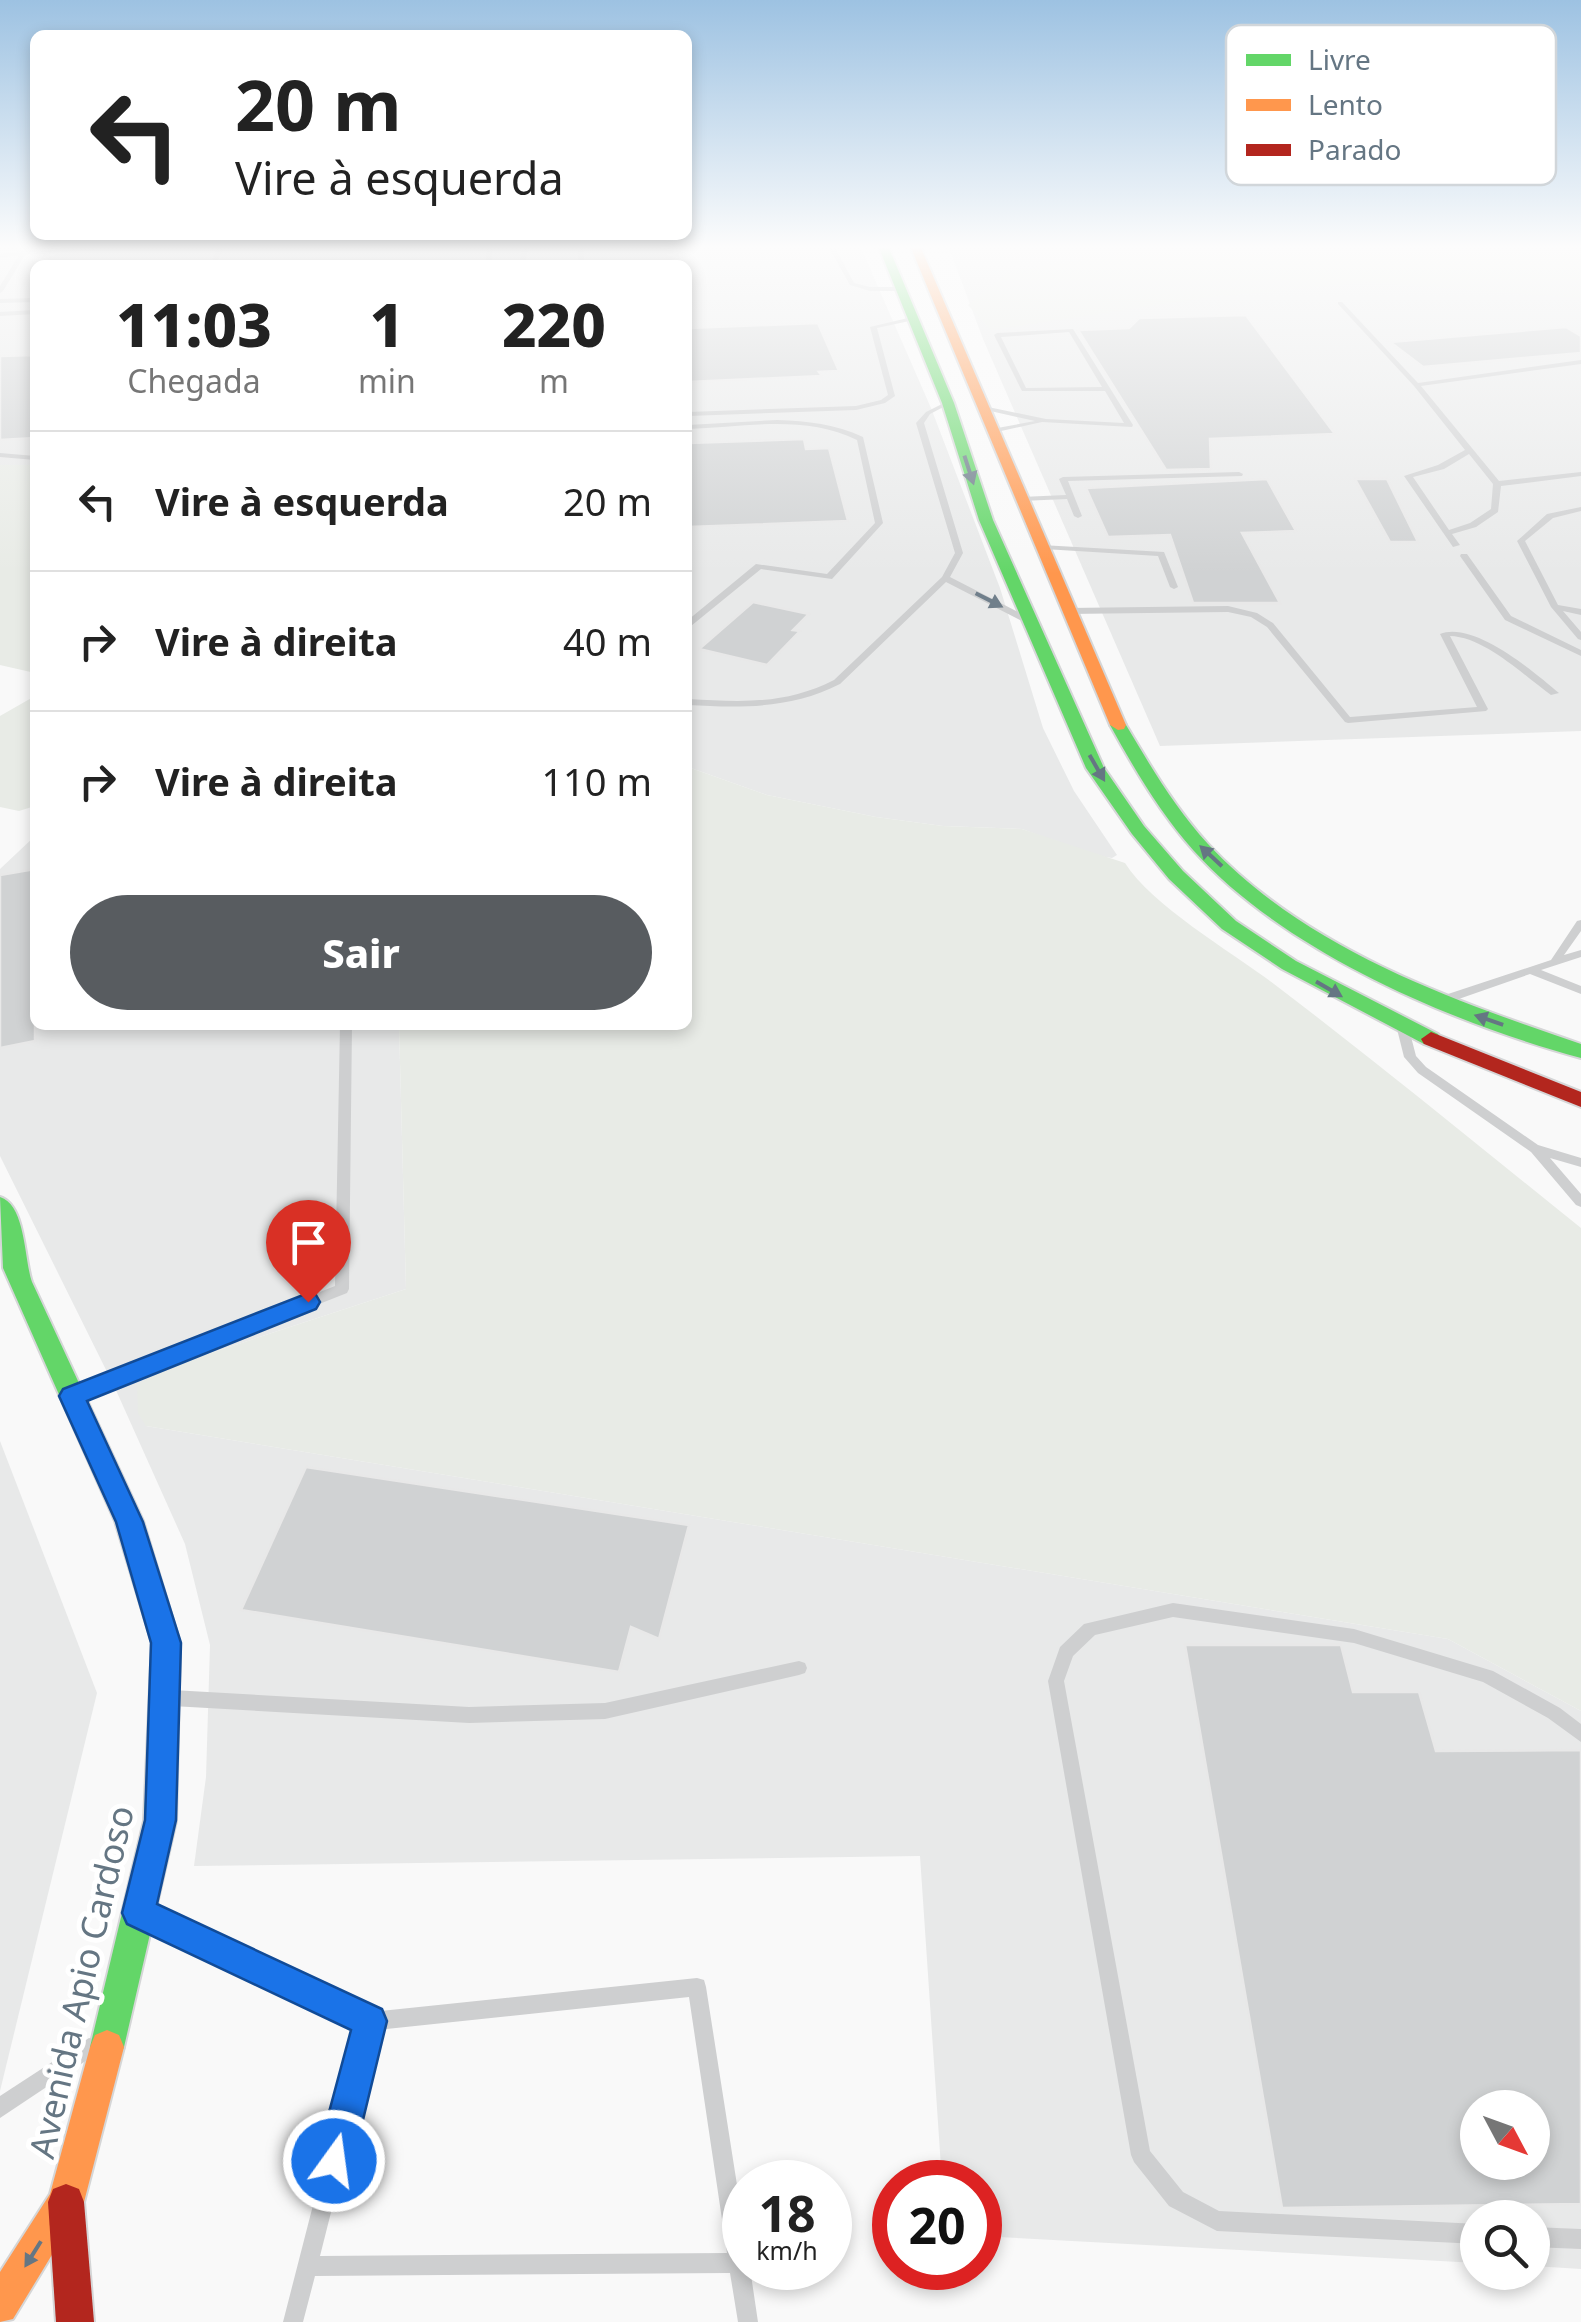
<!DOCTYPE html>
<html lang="pt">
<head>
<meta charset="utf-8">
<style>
	body { margin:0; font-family:"Noto Sans",sans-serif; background:#f2f2f2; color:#222; height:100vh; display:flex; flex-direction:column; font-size:38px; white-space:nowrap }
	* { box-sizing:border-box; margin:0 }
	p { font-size:32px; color:#767676 }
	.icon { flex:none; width:55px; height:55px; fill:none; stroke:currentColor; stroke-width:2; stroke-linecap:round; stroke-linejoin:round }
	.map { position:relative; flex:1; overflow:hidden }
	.drawer { position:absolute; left:30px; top:260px; width:662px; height:770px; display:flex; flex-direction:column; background:#fff; border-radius:15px; box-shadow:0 5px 15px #0003 }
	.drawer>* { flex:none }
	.hud { position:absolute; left:30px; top:30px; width:662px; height:210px; border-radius:15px; box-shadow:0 5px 15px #0003; background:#fff; color:#222; overflow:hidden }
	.needle { width:65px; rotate:131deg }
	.buttons { position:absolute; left:1460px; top:2090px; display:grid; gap:20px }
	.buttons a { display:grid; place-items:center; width:90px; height:90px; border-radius:50%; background:#fff; box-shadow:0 5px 15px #0003; font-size:50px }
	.speed { position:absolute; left:722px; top:2160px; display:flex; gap:20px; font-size:50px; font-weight:700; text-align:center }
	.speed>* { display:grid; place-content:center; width:130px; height:130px; border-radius:50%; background:#fff; box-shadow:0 5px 15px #0003; line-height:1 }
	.speed small { font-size:25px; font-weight:400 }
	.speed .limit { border:15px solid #d22; background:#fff; color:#111 }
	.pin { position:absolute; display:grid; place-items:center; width:85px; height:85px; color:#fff; margin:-102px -42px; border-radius:50% 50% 50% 0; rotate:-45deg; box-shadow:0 0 10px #0007 }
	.pin .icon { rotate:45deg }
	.me { position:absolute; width:110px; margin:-55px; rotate:14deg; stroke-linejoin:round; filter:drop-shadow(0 0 8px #0008) }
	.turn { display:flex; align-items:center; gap:35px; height:210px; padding:0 40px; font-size:45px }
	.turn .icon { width:130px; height:130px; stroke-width:2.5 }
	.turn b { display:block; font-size:70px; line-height:85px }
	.eta { display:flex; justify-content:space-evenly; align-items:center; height:170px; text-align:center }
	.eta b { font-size:60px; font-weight:800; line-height:70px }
	.primary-button { display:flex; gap:20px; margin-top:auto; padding:20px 40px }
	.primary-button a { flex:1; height:115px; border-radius:60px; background:#585c60; color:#fff; font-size:40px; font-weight:800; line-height:115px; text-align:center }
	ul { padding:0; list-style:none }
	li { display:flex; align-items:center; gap:30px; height:140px; padding:0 40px; border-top:2px solid #e0e0e0 }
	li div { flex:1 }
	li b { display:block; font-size:38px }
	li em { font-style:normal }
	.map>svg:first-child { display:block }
	.built { fill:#e8e9e9; fill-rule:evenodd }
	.green { fill:#e8ebe6 }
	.building { fill:#d0d2d3; stroke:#e8e8e8; stroke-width:2.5; fill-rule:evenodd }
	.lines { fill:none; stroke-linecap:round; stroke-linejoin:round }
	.fast-casing { stroke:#d5d6d7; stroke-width:4 }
	.slow-casing { stroke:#d5d6d7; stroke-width:4 }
	.jam-casing { stroke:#d5d6d7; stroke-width:4 }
	.lane { fill:#cecfd0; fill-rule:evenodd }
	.fast { fill:#63d668; fill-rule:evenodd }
	.slow { fill:#ff974d; fill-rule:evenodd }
	.jam { fill:#b3261e; fill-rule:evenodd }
	.oneway { fill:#657683 }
	.oneway2 { fill:#707f8b }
	.route { fill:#1a73e8; stroke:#114b97; stroke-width:2.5 }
	.labels { text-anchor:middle; stroke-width:10; stroke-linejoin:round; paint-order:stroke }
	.near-street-label { font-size:35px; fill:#657683; stroke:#fff }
	.key { fill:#fff; stroke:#d1d6da; stroke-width:2.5 }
	.key-label { font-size:28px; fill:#657683 }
</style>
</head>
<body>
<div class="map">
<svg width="1581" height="2322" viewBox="0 0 1581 2322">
	<rect width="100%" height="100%" fill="#f9f9f9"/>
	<!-- built -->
	<g class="built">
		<polygon points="0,248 861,248 931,408 1000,588 1043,728 1074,791 1117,855 1112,858 1093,855 1022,829 943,826 876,817 767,795 688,767 688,265 35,265 35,465 7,467 0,465"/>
		<polygon points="949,248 1581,248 1581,731 1160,746 983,339"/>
		<path d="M35,836V1025H399L406,1289L162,1369L146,1426L1448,1639L1581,1711V2269L1533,2266L1532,2218H1478L1477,2263L980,2236V2182H942L920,1856L194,1866L206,1777L210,1645L185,1544L115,1388L0,1156V869ZM1478,2108H1532V2162H1478Z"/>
		<polygon points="0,1441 97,1693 0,2091"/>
	</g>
	<!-- green -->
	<g class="green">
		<polygon points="1172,248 1581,248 1581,298 1368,282 1211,297 991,330 968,305 1012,270"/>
		<polygon points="0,465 35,465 35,673 0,665"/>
		<polygon points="35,696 35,806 19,811 0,807 0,716"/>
		<path d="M688,767L767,795L876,817L943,826L1022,829L1125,863C1152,906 1232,952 1274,984C1378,1063 1479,1146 1581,1228V1711L1448,1639L146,1426L138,1413L137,1385L162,1369L406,1289L399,1025H688Z"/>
	</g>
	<!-- building -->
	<g class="building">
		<polygon points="1246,315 1335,434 1210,439 1211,469 1166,470 1078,330 1129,328 1139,318"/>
		<polygon points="818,323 839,371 819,372 822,376 688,382 688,328"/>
		<polygon points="1566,327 1581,336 1581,353 1423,367 1390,342"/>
		<polygon points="35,355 35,438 0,440 0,356"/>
		<polygon points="804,439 806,449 829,448 848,521 688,527 688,443"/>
		<polygon points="1267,479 1296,531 1242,533 1280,603 1193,603 1170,535 1108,537 1086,488"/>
		<polygon points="1355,479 1387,479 1418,542 1390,542"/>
		<polygon points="753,602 809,614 793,630 800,631 767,665 699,649"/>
		<polygon points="35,869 35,1041 0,1048 0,875"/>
		<polygon points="306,1467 689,1525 659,1639 631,1627 619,1672 241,1610"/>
		<path d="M1185,1645H1341L1353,1692H1419L1436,1751L1581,1750V2204L1282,2208ZM1478,2108H1532V2162H1478Z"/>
	</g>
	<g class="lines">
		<defs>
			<g id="fast">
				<polygon points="879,248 889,248 954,403 993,520 1104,768 1144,826 1183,871 1236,921 1296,961 1438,1034 1441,1039 1438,1044 1424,1044 1282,969 1222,929 1169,879 1132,834 1086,768 979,520 942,403"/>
				<path d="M1118,720L1126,725C1151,767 1175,808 1208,844C1306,949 1449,999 1581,1044V1058C1452,1023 1285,952 1194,851C1160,813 1135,770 1110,725Z"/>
				<path d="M0,1197C26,1205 24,1260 32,1282L143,1521L180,1643L176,1821L124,2047L119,2059L107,2064L95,2059L90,2047L144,1821L152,1643L115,1521L3,1268Z"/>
			</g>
			<g id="slow">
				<polygon points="911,248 921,248 1126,725 1124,729 1118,730 1110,725"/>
				<polygon points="107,2030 119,2035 124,2047 84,2202 13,2319 0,2322 0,2272 50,2194 90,2047 95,2035"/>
			</g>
			<g id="jam">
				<polygon points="1431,1032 1581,1092 1581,1107 1424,1044 1421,1039"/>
				<polygon points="66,2184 79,2189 84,2202 94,2322 56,2322 48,2202 53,2189"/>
			</g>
		</defs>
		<!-- fast casing -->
		<use href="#fast" class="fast-casing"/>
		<!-- slow casing -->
		<use href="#slow" class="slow-casing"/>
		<!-- jam casing -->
		<use href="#jam" class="jam-casing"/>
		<!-- lane -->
		<g class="lane">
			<polygon points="23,248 29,248 27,251 117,248 25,255 3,291 0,293 0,286 19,255 0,258 0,254 21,251"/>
			<polygon points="217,248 223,248 216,265 210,265"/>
			<polygon points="487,248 493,248 491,265 485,265"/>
			<polygon points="522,248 528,248 525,265 519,265"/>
			<rect x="578" y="248" width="6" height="17"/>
			<polygon points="829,248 835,248 854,283 870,287 900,287 903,289 900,291 870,291 850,285"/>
			<polygon points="176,259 179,261 178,265 172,265"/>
			<polygon points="35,298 35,302 0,303 0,299"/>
			<path d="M1338,302H1342L1418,383L1581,360V364L1421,386L1499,481L1581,472V476L1501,486L1498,512L1476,527L1452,534L1460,545L1453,547L1404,476L1438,465L1465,450L1414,386L1338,304ZM1469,454L1493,484L1491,509L1470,523L1449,530L1413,477L1444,469Z"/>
			<polygon points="35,310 35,314 0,316 0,312"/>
			<polygon points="912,317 914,320 877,328 895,396 885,403 856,410 688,416 688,412 856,406 881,400 888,395 870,327"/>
			<path d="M1073,329L1133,425L1132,427L1042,422L992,433V429L1035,421L986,410V408L988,407L1046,419L1124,423L1105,391H1022L994,335L997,333ZM1069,332L1102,387L1026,388L1001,337Z"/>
			<path d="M946,402L951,403L930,414L924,423L963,553L950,577L1026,616V620H1020L946,582L840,684C791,709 741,708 688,705V699C741,702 785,705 834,680L942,577L955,553L916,423L926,412Z"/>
			<path d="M777,420C808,421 835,424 863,437L883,523L832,579L761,569L691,626H688V620L756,564L827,574L875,523L857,440C805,414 743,427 688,429V425Z"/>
			<polygon points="0,453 35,456 35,460 0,457"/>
			<polygon points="1239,472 1243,474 1242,476 1068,481 1082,516 1078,518 1074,516 1067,499 1021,501 1017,499 1021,497 1066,495 1059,479 1063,477"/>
			<polygon points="1581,507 1581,511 1553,518 1525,541 1558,605 1581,609 1581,615 1563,611 1581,632 1581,640 1578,639 1551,607 1517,541 1547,514"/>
			<polygon points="1041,545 1164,552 1178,587 1174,589 1170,587 1158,556 1044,549 1041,549"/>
			<polygon points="1461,554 1467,554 1511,616 1581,650 1581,656 1505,620 1460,556"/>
			<path d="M1228,606L1257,613L1273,623L1350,717L1477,707L1440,634C1474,621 1533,671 1559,693L1551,695C1523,675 1485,637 1450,636L1488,709L1486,711L1348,723L1345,722L1267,627L1251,617L1228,612L1068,614L1064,611L1068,608Z"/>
			<polygon points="1581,920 1581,931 1564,955 1581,950 1581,957 1541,970 1581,986 1581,994 1530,974 1453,1001 1445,1001 1443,998 1445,995 1551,960 1577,921"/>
			<polygon points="340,1025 352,1025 349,1289 347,1293 79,1399 74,1401 69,1399 67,1395 69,1391 335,1286"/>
			<polygon points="1403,1025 1409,1029 1416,1056 1426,1067 1538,1145 1581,1158 1581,1167 1550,1158 1581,1194 1581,1207 1576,1205 1531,1152 1418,1073 1404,1057 1397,1029"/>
			<polygon points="1173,1603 1354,1629 1493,1671 1560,1708 1581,1724 1581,1742 1548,1718 1483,1682 1354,1643 1173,1617 1095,1635 1073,1656 1064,1681 1150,2151 1183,2192 1219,2211 1478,2224 1478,2244 1217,2231 1169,2206 1134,2162 1131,2155 1048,1681 1060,1647 1084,1624"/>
			<polygon points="799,1661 805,1663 807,1668 805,1673 799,1675 605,1719 469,1723 172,1706 166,1703 164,1698 166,1693 172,1690 469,1707 605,1703"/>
			<path d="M146,1907L371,2012L697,1978L704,1980L706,1987L745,2236V2268H750L758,2322H738L730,2273L315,2276L303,2322H283L359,2026L140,1922L137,1916L140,1910ZM689,1997L727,2253L320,2256L377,2030Z"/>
			<polygon points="89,2038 96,2040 98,2047 96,2054 0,2118 0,2096"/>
			<polygon points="1532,2227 1581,2229 1581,2249 1532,2247"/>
		</g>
		<!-- fast -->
		<use href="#fast" class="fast"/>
		<!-- slow -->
		<use href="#slow" class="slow"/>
		<!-- jam -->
		<use href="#jam" class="jam"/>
	</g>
	<!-- one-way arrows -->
	<defs><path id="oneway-solid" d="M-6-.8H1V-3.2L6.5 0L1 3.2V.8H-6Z" transform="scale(2.5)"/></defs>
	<g class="oneway">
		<use href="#oneway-solid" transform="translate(969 470) rotate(72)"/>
		<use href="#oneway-solid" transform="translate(1097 768) rotate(60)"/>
		<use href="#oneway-solid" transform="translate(1211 856) rotate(-137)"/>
		<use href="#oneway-solid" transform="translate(1329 989) rotate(30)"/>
		<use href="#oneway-solid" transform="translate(1489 1020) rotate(-161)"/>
		<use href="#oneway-solid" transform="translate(33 2254) rotate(122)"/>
	</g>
	<use class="oneway2" href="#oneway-solid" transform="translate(989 600) rotate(27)"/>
	<!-- sky -->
	<linearGradient id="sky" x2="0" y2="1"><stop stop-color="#9dc2e2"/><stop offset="0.43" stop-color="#fcfcfc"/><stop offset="1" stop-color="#fcfcfc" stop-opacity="0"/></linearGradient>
	<rect width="1581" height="574" fill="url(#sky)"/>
	<!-- route -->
	<polygon class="route" points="308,1293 316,1295 320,1302 316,1309 87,1401 143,1522 181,1643 176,1820 157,1904 382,2009 387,2021 353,2161 347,2174 334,2179 322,2174 316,2161 351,2030 127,1924 122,1913 145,1820 151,1643 116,1522 59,1396 63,1389"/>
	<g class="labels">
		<!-- near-street labels -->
		<g class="near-street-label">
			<text transform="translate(82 1982) rotate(-77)" y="12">Avenida Apio Cardoso</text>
		</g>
	</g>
	<!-- legend -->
	<rect x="1226" y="25" width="330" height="160" rx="15" class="key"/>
	<rect x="1246" y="54" width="45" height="12" fill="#63d668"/>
	<rect x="1246" y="99" width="45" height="12" fill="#ff974d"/>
	<rect x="1246" y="144" width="45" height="12" fill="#b3261e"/>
	<g class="key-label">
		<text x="1308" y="70">Livre</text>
		<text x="1308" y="115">Lento</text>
		<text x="1308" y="160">Parado</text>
	</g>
</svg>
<div class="buttons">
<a><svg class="needle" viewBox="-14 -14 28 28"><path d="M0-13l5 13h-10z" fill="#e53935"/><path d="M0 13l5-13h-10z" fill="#767676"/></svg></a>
<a><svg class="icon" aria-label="search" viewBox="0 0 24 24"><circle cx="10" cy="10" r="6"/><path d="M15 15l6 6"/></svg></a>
</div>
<div class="speed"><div>18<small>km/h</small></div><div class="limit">20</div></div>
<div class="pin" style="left:308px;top:1302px;background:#d93025"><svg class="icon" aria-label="arrive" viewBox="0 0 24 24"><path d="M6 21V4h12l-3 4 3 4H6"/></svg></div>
<svg class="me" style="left:334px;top:2161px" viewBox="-20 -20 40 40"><circle r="17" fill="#1a73e8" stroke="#fff" stroke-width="3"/><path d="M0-11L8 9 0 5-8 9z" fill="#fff"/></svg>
<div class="hud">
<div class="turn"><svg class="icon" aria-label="left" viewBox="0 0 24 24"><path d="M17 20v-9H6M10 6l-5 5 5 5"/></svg><div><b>20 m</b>Vire à esquerda</div></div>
</div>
<section class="drawer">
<div class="eta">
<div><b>11:03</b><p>Chegada</p></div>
<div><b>1</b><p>min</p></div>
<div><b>220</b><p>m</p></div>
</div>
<ul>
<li><svg class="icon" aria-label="left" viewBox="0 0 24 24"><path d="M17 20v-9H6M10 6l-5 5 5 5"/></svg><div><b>Vire à esquerda</b></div><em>20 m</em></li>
<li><svg class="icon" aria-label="right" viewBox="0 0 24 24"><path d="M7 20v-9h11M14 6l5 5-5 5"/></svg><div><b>Vire à direita</b></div><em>40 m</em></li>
<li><svg class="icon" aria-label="right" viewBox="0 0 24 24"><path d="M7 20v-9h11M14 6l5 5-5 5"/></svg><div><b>Vire à direita</b></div><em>110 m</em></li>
</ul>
<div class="primary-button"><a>Sair</a></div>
</section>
</div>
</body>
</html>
